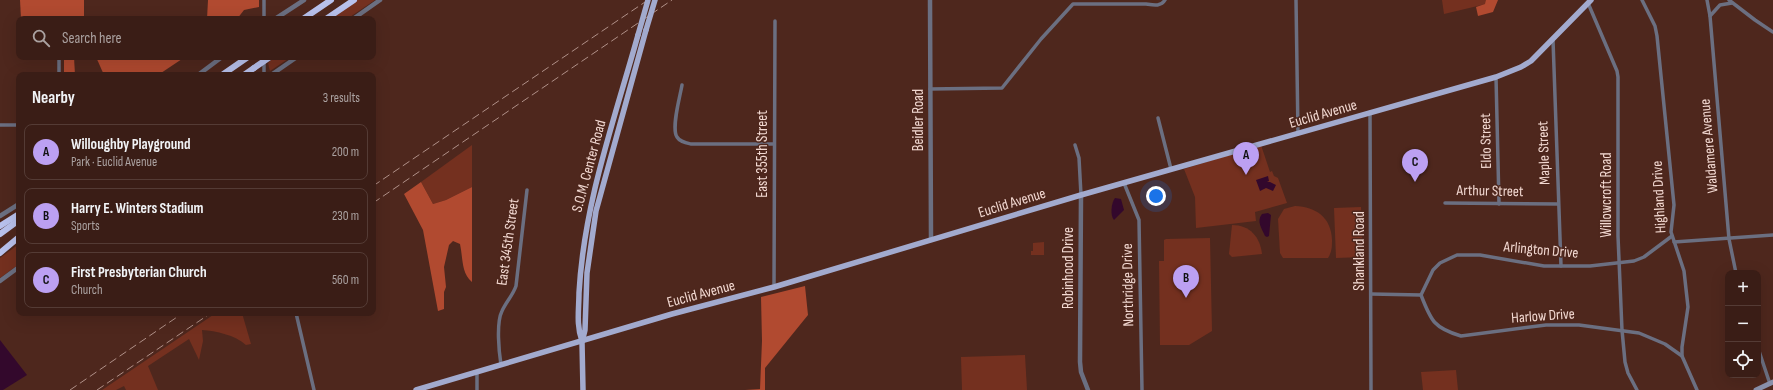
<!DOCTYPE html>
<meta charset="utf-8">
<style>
:root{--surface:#3a1d16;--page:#452a23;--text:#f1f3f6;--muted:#aba2a1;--line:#543b35;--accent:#bca0f2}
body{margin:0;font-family:"Sofia Sans Condensed",sans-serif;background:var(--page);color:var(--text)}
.controls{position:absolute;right:12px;bottom:12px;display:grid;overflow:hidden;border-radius:8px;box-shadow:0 4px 16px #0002}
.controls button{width:36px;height:36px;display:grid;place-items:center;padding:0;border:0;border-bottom:1px solid var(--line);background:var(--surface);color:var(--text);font:20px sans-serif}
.you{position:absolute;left:1156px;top:196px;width:14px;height:14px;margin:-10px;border:3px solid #fff;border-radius:50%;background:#1a73e8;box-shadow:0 0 0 6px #1a73e833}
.badge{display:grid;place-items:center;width:26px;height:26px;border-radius:50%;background:var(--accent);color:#111;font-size:13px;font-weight:700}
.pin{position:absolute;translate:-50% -33px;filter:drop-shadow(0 1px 2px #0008)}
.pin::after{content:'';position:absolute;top:21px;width:14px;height:12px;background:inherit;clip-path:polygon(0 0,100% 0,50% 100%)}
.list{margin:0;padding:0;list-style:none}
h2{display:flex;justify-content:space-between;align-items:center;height:52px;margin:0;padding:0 16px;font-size:17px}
h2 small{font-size:13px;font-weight:400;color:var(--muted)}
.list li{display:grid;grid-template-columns:26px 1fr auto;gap:12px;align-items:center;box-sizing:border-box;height:56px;margin:0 8px 8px;padding:0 8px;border:1px solid var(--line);border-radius:8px}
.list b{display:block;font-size:15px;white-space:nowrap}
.list p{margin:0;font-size:13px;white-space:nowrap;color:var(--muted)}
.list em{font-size:13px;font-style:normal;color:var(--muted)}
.icon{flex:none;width:22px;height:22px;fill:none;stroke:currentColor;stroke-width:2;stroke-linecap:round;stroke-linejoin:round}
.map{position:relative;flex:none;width:1773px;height:390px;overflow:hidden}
.search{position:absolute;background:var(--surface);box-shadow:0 4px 16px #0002;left:16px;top:16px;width:360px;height:44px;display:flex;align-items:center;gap:10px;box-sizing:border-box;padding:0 14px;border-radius:8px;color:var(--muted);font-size:15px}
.panel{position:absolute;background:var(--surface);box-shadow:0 4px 16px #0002;left:16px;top:72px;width:360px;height:244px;border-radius:8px}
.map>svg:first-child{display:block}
</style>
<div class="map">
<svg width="1773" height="390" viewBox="0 0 1773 390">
<rect width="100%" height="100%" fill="#4e271d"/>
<g fill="#74301f">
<polygon points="357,0 375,0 347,19 329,19"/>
<polygon points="1442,0 1486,0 1486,4 1444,14"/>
<polygon points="274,57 291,57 270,71 268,63"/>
<polygon points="472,145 472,187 446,200 433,204 421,182"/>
<polygon points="1261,145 1270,172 1272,171 1274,176 1278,178 1287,203 1255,212 1256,221 1196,228 1195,197 1184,169"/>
<path d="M1295,206C1316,207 1331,217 1332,240C1332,246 1332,252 1328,258H1283L1280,253L1278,219L1284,209Z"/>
<polygon points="1361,207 1363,257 1336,258 1334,208"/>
<path d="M1232,225C1250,225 1260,237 1262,254L1232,257L1229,254Z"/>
<polygon points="1210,238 1212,331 1189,345 1160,345 1159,261 1164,261 1164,240 1166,239"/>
<polygon points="1044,242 1044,255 1031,255 1031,251 1033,251 1033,243"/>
<polygon points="19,244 19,264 0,278 0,258"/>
<path d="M216,313H242L251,344L246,345C235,335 216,331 202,330L203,341L199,360L189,339L148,366L158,390H126L124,386L116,390H102Z"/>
<polygon points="1025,355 1027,390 962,390 961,357"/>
<polygon points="1456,370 1458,390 1423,390 1421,372"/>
</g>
<g fill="#b14a30">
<polygon points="20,0 84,0 84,19 21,19"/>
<polygon points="208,0 259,0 259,7 244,10 237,19 207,19"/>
<polygon points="1486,0 1498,0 1493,12 1478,16 1476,7 1485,4"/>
<polygon points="64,57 74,57 75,75 64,75"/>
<polygon points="96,57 185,57 158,75 104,75"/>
<path d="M421,182L433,204L446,200L472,187V282C461,273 463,257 460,244L453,241L449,245L444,267L446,287L444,292V309L438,311L423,230L404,194Z"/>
<polygon points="805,286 808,315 765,368 765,390 745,390 760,389 762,341 761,297"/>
</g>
<g fill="#33082c">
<polygon points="1268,176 1269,181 1267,182 1270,182 1276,185 1273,191 1266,188 1260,191 1256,180"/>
<path d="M1115,198L1121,199L1124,210L1114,220C1110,216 1111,203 1115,198Z"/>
<path d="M1268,213L1271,215L1269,236L1267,237L1265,236C1262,229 1256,221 1262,214Z"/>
<polygon points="0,340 27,375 3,390 0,390"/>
</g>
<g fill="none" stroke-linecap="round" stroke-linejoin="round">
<g stroke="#6b6f81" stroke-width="3.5">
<polyline points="1296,0 1298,134"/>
<polyline points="1642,0 1655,26 1657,36 1674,205 1671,232 1684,271 1688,307 1682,347 1682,356 1697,390"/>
<polyline points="1707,0 1710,16 1729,239 1736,273"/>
<polyline points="1729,0 1755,20 1773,32"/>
<polyline points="1588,3 1617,71 1618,77 1618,236 1622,330 1625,362 1628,373 1637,390"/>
<polyline points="1710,16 1720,5 1732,3"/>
<polyline points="264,19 264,0"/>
<polyline points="1553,40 1561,266"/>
<polyline points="48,75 49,74"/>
<polyline points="59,75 59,57"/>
<polyline points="264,75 264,57"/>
<polyline points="1496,77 1499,204"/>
<path d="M682,85C680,97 671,128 677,137C680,142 686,143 691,144H774"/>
<path d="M930,89L1002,88L1041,39L1073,4H1146C1153,5 1161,7 1165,0"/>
<polyline points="1370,112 1371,390"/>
<polyline points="1158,118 1171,169"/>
<polyline points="0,125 19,125"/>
<polyline points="1075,145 1079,158 1081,195"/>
<polyline points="1124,183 1139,220 1142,390"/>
<polyline points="1445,203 1558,204"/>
<polyline points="1674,242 1773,235"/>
<polyline points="774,287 775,21"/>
<polyline points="1371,294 1421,295"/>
<path d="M1421,295C1431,321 1434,328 1461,336L1546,325H1579L1639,333L1665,344L1682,356"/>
<polyline points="1421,295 1433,270 1440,263 1457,255 1480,255 1544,266 1590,266 1634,261 1644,257 1672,236"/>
<polyline points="296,313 314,390"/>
<polyline points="1758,348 1770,384"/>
<path d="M501,365C499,352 496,323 502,311C506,302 513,295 516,286L527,190"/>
<polyline points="477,372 477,390"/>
</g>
<g stroke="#6b6f81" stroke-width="4.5">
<polyline points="930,0 931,240"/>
<polyline points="275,19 304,0"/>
<polyline points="353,19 380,0"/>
<polyline points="198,75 222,57"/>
<polyline points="271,75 297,57"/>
<polyline points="1081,195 1080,362 1081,372 1088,390"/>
<polyline points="0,216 19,204"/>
<polyline points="0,281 19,267"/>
</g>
<polyline stroke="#8a91ac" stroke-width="5" points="1756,390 1773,382"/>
<g stroke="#a2aace" stroke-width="5.5">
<path d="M582,341C576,325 579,309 579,293C584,203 614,121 638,35"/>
<polyline points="416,390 672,314 774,287 1081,195 1496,77 1521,67 1531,61 1591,0"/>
<polyline points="583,390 582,342 585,330 587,273 596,211 646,30"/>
</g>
<g stroke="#b8c1ec" stroke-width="6">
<polyline points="303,19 331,0"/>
<polyline points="326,19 354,0"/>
<polyline points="222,75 248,57"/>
<polyline points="244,75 254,68"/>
<polyline points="0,226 19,214"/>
<polyline points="0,234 19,220"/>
<polyline points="0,253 19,237"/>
</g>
<g stroke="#b09088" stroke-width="1" stroke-dasharray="8 4" stroke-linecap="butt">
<polyline points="373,186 648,0"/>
<polyline points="373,203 672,0"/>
<polyline points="70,390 183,313"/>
<polyline points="97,390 211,313"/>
</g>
<g stroke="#a2aace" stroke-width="5.5">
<polyline points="646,30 655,0"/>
<polyline points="638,35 648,0"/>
</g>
<polyline stroke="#b8c1ec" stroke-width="6" points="254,68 270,57"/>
</g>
<g text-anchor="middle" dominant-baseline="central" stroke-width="3" stroke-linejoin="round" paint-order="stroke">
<g font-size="15" fill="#f3d9d2" stroke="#4e271d">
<text transform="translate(1323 114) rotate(-16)">Euclid Avenue</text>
<text transform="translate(918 120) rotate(-90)">Beidler Road</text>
<text transform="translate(1486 141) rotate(-91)">Eldo Street</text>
<text transform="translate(1709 146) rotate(-95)">Waldamere Avenue</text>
<text transform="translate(1544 153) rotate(-92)">Maple Street</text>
<text transform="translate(762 154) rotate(-90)">East 355th Street</text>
<text transform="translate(589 166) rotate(-75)">S.O.M. Center Road</text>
<text transform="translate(1490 191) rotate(1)">Arthur Street</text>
<text transform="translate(1606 195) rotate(-90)">Willowcroft Road</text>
<text transform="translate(1659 197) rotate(-93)">Highland Drive</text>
<text transform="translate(1012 203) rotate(-17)">Euclid Avenue</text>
<text transform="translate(508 242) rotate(-82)">East 345th Street</text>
<text transform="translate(1541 250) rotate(5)">Arlington Drive</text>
<text transform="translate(1359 251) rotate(-90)">Shankland Road</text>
<text transform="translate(1068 268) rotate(-90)">Robinhood Drive</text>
<text transform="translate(1128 285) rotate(-91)">Northridge Drive</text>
<text transform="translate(701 294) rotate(-15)">Euclid Avenue</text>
<text transform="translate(1543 316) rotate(-4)">Harlow Drive</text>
</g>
</g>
</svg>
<div class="controls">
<button>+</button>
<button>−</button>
<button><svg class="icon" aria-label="locate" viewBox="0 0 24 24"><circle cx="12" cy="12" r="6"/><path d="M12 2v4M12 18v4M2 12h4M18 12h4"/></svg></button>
</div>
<div class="you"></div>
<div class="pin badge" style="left:1246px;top:175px">A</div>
<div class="pin badge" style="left:1186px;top:298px">B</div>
<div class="pin badge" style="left:1415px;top:182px">C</div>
<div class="search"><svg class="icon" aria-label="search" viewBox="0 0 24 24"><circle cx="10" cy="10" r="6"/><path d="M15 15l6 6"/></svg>Search here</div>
<section class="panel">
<h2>Nearby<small>3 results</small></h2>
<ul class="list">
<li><span class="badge">A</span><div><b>Willoughby Playground</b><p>Park · Euclid Avenue</p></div><em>200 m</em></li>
<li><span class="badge">B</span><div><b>Harry E. Winters Stadium</b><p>Sports</p></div><em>230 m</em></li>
<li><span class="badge">C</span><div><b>First Presbyterian Church</b><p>Church</p></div><em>560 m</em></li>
</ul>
</section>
</div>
